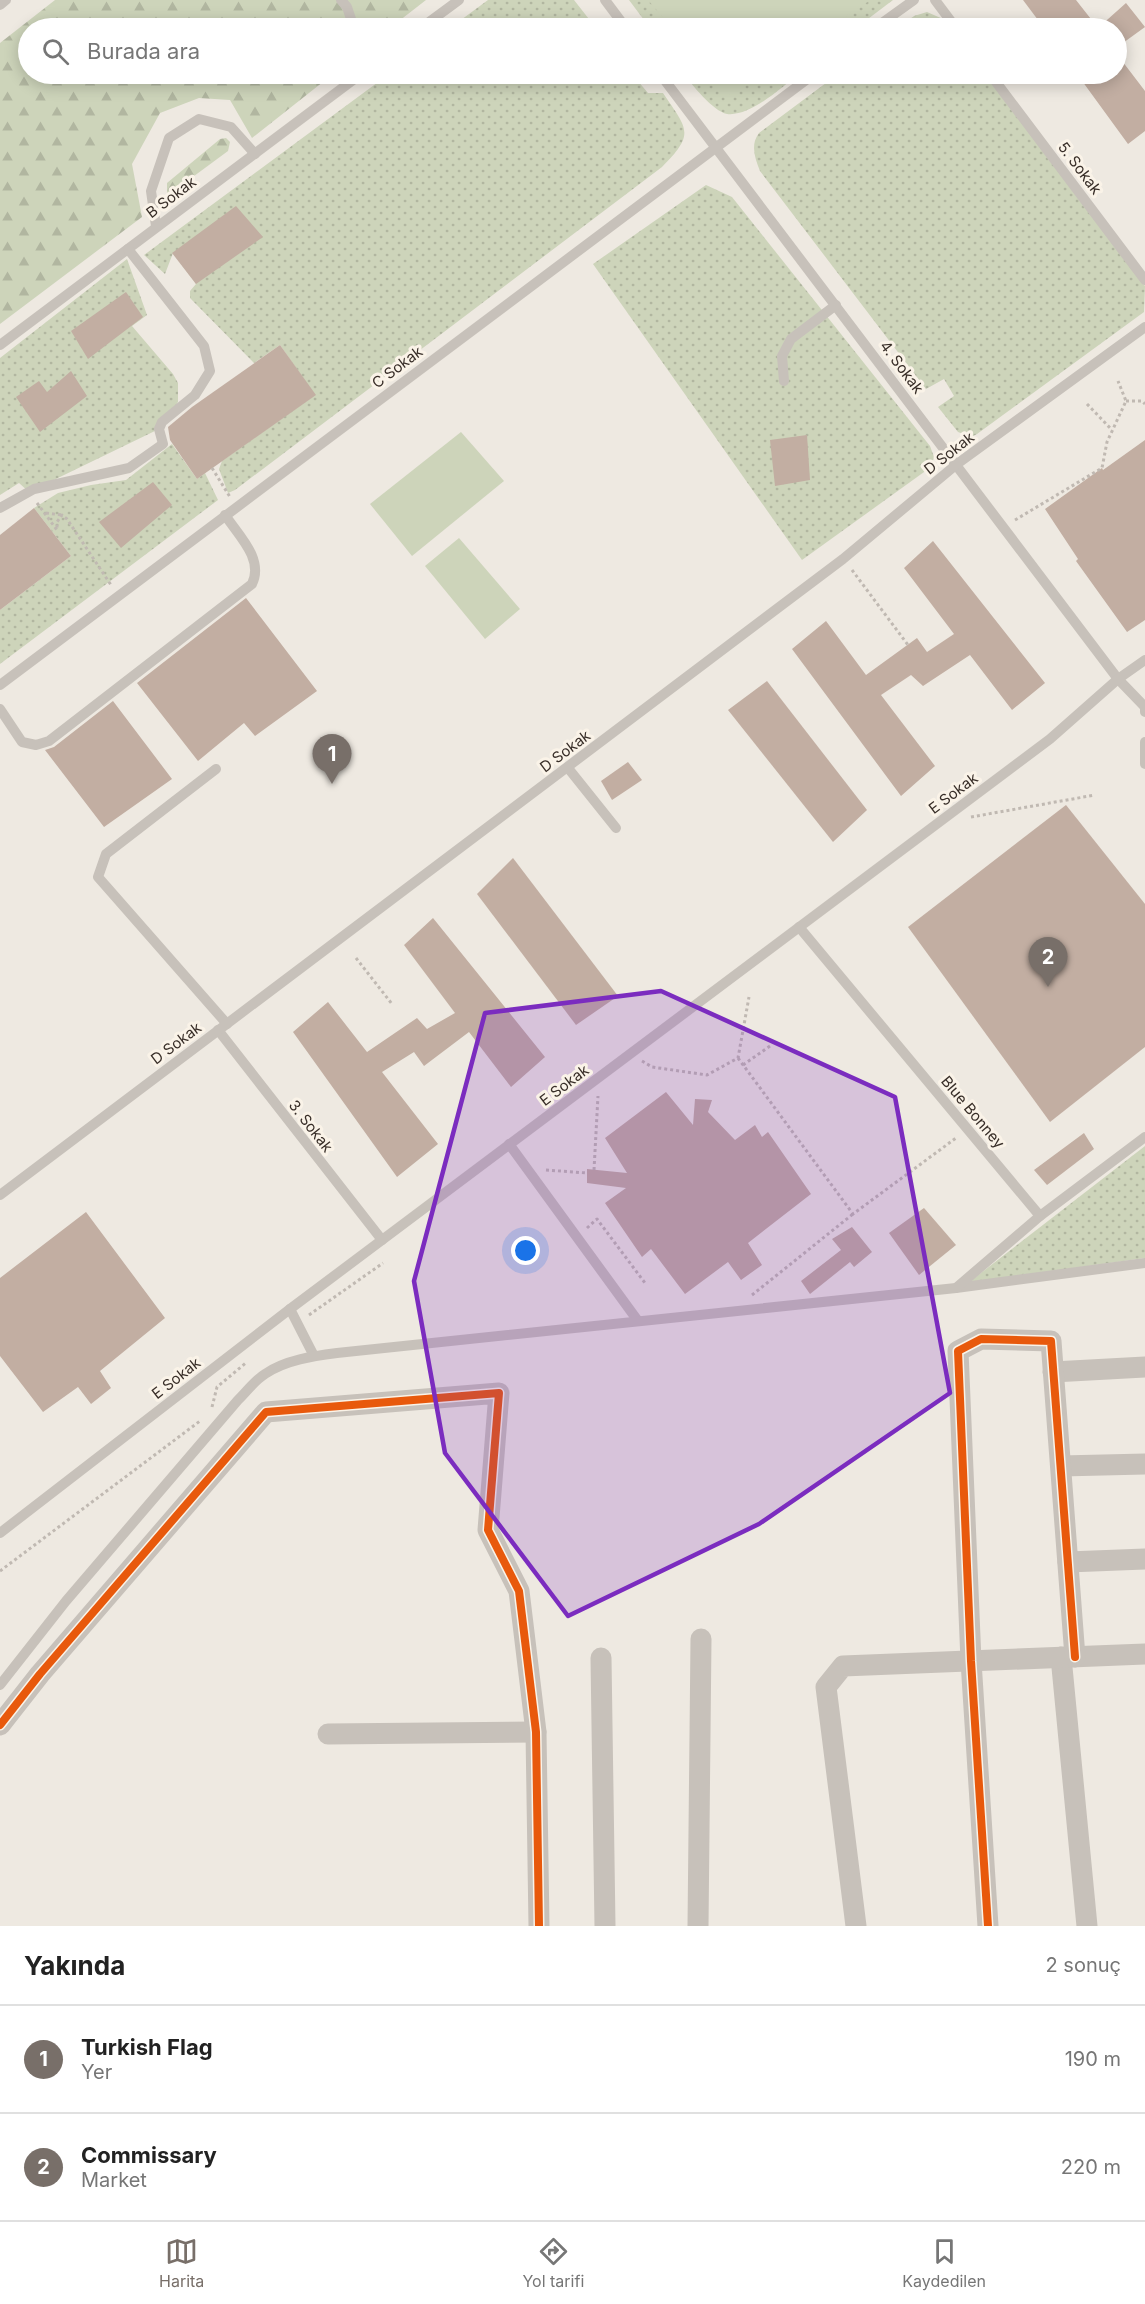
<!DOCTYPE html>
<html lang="tr">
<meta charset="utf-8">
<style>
:root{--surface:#fff;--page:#f6f6f6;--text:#222;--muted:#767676;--line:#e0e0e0;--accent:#786f69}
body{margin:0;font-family:Inter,sans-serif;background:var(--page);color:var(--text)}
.you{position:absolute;left:526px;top:1251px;width:21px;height:21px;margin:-15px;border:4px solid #fff;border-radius:50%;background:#1a73e8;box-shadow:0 0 0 9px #1a73e833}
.badge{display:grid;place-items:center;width:39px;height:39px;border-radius:50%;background:var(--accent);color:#fff;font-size:20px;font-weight:700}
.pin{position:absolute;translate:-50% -50px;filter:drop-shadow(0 2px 3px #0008)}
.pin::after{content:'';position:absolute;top:32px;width:21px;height:18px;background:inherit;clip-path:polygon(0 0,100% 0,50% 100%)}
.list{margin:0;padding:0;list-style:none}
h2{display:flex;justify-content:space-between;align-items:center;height:78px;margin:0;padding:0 24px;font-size:26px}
h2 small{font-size:20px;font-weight:400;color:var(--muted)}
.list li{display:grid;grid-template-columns:39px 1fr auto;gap:18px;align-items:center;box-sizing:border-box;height:108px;padding:0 24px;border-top:2px solid var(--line)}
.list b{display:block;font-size:22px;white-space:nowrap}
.list p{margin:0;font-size:20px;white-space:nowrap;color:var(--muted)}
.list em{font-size:20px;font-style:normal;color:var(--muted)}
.icon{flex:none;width:33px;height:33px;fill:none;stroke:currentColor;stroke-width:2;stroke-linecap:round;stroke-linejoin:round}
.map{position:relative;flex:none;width:1145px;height:1926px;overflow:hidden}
.search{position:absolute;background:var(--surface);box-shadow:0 3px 15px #0003;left:18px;right:18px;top:18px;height:66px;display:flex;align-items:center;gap:15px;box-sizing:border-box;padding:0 21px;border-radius:33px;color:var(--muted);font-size:22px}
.sheet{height:294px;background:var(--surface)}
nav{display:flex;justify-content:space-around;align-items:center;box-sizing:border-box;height:84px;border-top:2px solid var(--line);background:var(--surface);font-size:16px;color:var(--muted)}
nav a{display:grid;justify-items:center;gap:3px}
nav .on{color:var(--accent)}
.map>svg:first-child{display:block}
</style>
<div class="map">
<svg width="1145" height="1926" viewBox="0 0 1145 1926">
<defs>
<pattern id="grass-dots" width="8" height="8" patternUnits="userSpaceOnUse" patternTransform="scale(1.5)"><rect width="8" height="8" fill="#cdd4ba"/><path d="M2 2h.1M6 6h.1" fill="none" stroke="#b1b6a0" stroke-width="1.8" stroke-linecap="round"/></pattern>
<pattern id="forest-firs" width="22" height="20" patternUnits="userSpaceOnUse" patternTransform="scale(1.5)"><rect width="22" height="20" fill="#cdd4ba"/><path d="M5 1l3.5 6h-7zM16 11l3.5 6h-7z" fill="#b1b6a0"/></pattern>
</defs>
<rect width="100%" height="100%" fill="#eee9e1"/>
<g fill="url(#grass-dots)">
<polygon points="488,0 574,0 596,28 450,28"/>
<polygon points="629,0 893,0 856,28 650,28"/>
<polygon points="927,12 943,19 951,28 898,28 914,16"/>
<path d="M389,74H632L648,93H663C687,129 696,133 662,167L235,490L228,493L219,469L222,461L315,395L280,345L254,363L190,298V291L196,284L173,253L165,274L144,255Z"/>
<path d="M684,74H799C782,87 750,117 727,114C713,111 692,85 684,74Z"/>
<path d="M838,74H985L1145,286L1144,312L977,434L971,437L958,432L938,407L954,396L944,379L926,389L760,171C755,158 750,145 759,133Z"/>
<polygon points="706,185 732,197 930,446 934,457 931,467 802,560 593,264"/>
<polygon points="127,259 147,315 132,326 173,374 178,383 178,402 159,429 29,492 19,483 0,495 0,358"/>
<polygon points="172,444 197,479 205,473 218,500 0,664 0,610 71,556 34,508 58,493 91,485 126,480"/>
<polygon points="1145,1146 1145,1258 968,1283"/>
</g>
<g fill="url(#forest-firs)">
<polygon points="55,0 426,0 390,28 28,28 28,74 333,74 252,138 230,100 199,98 160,113 132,164 142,217 0,324 0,43"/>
<polygon points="226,138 230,142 228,151 167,196 167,183 220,139"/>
</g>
<g fill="#cdd4ba">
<polygon points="648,0 869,0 869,1 828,28 672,28"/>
<polygon points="709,74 761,74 728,96"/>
<polygon points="461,432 504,481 412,556 370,504"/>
<polygon points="459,538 520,609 485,639 425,566"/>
</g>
<g fill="#c2aea2">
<polygon points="1023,0 1076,0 1098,28 1126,3 1145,27 1116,48 1116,28 1044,28"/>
<polygon points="1116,53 1145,91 1145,131 1128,144 1077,74 1116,74"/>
<polygon points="236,206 263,237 196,284 172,253"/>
<polygon points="126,292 143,317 88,359 71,331"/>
<polygon points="280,345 316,395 197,479 170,440 168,427 192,407"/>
<polygon points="71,371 87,396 40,432 16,397 39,381 47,392"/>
<polygon points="807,435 810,480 775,486 770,440"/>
<polygon points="1145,440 1145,620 1127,632 1076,561 1078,559 1045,509 1102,468 1103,470"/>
<polygon points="153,482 172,505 121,548 99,522"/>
<polygon points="34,508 71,556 0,610 0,535"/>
<polygon points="933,541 1045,683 1012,710 970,655 923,686 911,675 881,695 935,766 901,796 792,649 826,621 866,675 917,638 927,652 954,634 904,568"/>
<polygon points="246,598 317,691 255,736 244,723 198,761 137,683"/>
<polygon points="767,681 867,810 833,842 728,710"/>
<polygon points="113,701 172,779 104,827 45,750 54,747"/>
<polygon points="628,762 642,780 612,800 601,781"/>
<polygon points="1066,805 1145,904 1145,1047 1050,1122 908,927"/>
<polygon points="513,858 618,996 576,1025 477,894"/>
<polygon points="433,918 545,1057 511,1087 469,1032 424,1066 414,1052 382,1072 438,1144 397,1177 293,1032 328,1002 367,1052 417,1018 427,1029 455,1013 404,945"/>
<polygon points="666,1092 693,1125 695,1099 712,1100 708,1112 735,1140 755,1125 762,1137 768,1132 811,1194 748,1243 762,1265 741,1280 728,1262 685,1294 651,1249 642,1257 605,1203 626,1188 587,1183 587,1169 627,1173 605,1138"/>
<polygon points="1084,1133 1094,1149 1047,1185 1034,1170"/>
<polygon points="924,1208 956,1245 919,1275 889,1233"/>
<polygon points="86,1212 165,1318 100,1371 111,1388 91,1404 78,1387 43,1412 0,1356 0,1278"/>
<polygon points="852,1227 872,1252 854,1267 850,1262 810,1294 801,1281 841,1250 832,1239"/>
</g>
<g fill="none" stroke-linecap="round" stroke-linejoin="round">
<g stroke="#c0b9b2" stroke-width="3" stroke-dasharray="3 3" stroke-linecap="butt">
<polyline points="1126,401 1142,401 1145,404"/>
<polyline points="1087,404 1112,430"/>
<polyline points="212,468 230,497"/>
<polyline points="37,503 57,530 57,522 62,515 67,519 111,585"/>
<polyline points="46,513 62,515"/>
<polyline points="1015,520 1102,468 1107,442 1126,401 1118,381"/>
<polyline points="852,570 908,645"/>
<polyline points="971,817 1095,795"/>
<polyline points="356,958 392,1004"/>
<polyline points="738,1058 853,1214 956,1138"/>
<polyline points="642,1061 652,1067 707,1075 738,1058 749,997"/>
<polyline points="743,1065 770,1046"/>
<polyline points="546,1170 587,1173"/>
<polyline points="594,1170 598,1096"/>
<polyline points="587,1228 597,1219 645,1283"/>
<polyline points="752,1295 853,1214"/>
<polyline points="309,1315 383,1263"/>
<polyline points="212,1407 217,1387 247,1362"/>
<polyline points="0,1571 200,1421"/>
</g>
<g stroke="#c7c1ba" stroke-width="10">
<polyline points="341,0 347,7 354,28"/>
<polyline points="605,0 626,28"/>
<polyline points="935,0 956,28"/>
<polyline points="0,5 6,0"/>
<polyline points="421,28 459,0"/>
<polyline points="875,28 914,0"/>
<polyline points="660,74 1118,679 1145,707 1145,712"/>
<polyline points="990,74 1145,280"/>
<polyline points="156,226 151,191 169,138 199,119 231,127 255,154"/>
<polyline points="0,345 361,74"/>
<polyline points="784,381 782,356 791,339 836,305"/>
<polyline points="0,508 34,489 129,468 163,444 159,429 162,422 195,395 210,371 204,346 128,249"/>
<polyline points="0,685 814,74"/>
<path d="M0,709L22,742L36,745L49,741L252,584C264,559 239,536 225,515"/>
<polyline points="1145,742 1145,764"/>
<polyline points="568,768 616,828"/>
<polyline points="216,769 106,854 98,877 227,1024"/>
<polyline points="799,927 1040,1216 1145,1137"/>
<polyline points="218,1030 382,1240"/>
<polyline points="509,1144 638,1321"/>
<polyline points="0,1195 843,559 957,464 1145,327"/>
<polyline points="956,1288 1145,1263"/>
<polyline points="290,1309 314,1356"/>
<polyline points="0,1533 290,1309 1050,739 1118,679 1145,660"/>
<path d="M0,1685L66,1601L238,1400C247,1391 255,1380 265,1374C285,1360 314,1356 337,1353L956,1288L1040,1216"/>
</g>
<g stroke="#c7c1ba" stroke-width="21">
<polyline points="1053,1372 1145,1367"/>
<polyline points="1061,1466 1145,1464"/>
<polyline points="1068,1562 1145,1559"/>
<polyline points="1061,1657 1087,1926"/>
<polyline points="601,1658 605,1926"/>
<polyline points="0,1725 40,1674 266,1412 499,1393 488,1530 519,1591 536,1732 539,1926"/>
<polyline points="328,1734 536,1732"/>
<polyline points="698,1926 701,1639"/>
<polyline points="856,1926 826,1687 843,1666 1145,1654"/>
<polyline points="988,1926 971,1661 958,1351 981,1339 1051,1341 1075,1657"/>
</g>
<defs>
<g id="cycleway">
<polyline points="0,1725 40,1674 266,1412 499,1393 488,1530 519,1591 536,1732 539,1926"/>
<polyline points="988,1926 971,1661 958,1351 981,1339 1051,1341 1075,1657"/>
</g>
</defs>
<use href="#cycleway" stroke="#faf3e8" stroke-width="11"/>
<use href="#cycleway" stroke="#e8590c" stroke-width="8"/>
</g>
<path fill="#7b2cbf" fill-opacity="0.2" stroke="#7b2cbf" stroke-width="4.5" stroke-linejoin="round" d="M661,991L895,1097L950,1393L759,1524L568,1616L445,1453L414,1281L485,1013Z"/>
<g text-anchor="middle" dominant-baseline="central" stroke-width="6" stroke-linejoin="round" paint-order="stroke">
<g font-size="15" fill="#382e28" stroke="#faf3e8">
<text transform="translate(1080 168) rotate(53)">5. Sokak</text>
<text transform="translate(171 197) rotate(-37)">B Sokak</text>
<text transform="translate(397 367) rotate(-37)">C Sokak</text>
<text transform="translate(902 367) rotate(53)">4. Sokak</text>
<text transform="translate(949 453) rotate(-38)">D Sokak</text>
<text transform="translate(565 751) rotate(-37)">D Sokak</text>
<text transform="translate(953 793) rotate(-37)">E Sokak</text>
<text transform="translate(176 1043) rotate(-37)">D Sokak</text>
<text transform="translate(564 1085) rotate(-37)">E Sokak</text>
<text transform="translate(973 1112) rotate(50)">Blue Bonney</text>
<text transform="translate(311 1126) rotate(52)">3. Sokak</text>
<text transform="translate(176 1378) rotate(-38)">E Sokak</text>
</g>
</g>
</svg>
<div class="you"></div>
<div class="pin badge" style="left:332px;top:784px">1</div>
<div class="pin badge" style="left:1048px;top:987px">2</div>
<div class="search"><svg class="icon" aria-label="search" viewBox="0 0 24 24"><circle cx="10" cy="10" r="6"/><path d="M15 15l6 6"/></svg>Burada ara</div>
</div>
<section class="sheet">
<h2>Yakında<small>2 sonuç</small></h2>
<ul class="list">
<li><span class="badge">1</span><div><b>Turkish Flag</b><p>Yer</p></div><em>190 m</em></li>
<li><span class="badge">2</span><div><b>Commissary</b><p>Market</p></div><em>220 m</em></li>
</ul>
</section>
<nav>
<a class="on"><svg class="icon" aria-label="map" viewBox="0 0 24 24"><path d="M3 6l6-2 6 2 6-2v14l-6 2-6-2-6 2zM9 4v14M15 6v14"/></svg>Harita</a>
<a><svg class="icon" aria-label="directions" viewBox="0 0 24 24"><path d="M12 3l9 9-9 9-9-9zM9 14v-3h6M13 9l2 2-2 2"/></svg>Yol tarifi</a>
<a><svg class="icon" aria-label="saved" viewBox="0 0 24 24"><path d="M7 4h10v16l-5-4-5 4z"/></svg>Kaydedilen</a>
</nav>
